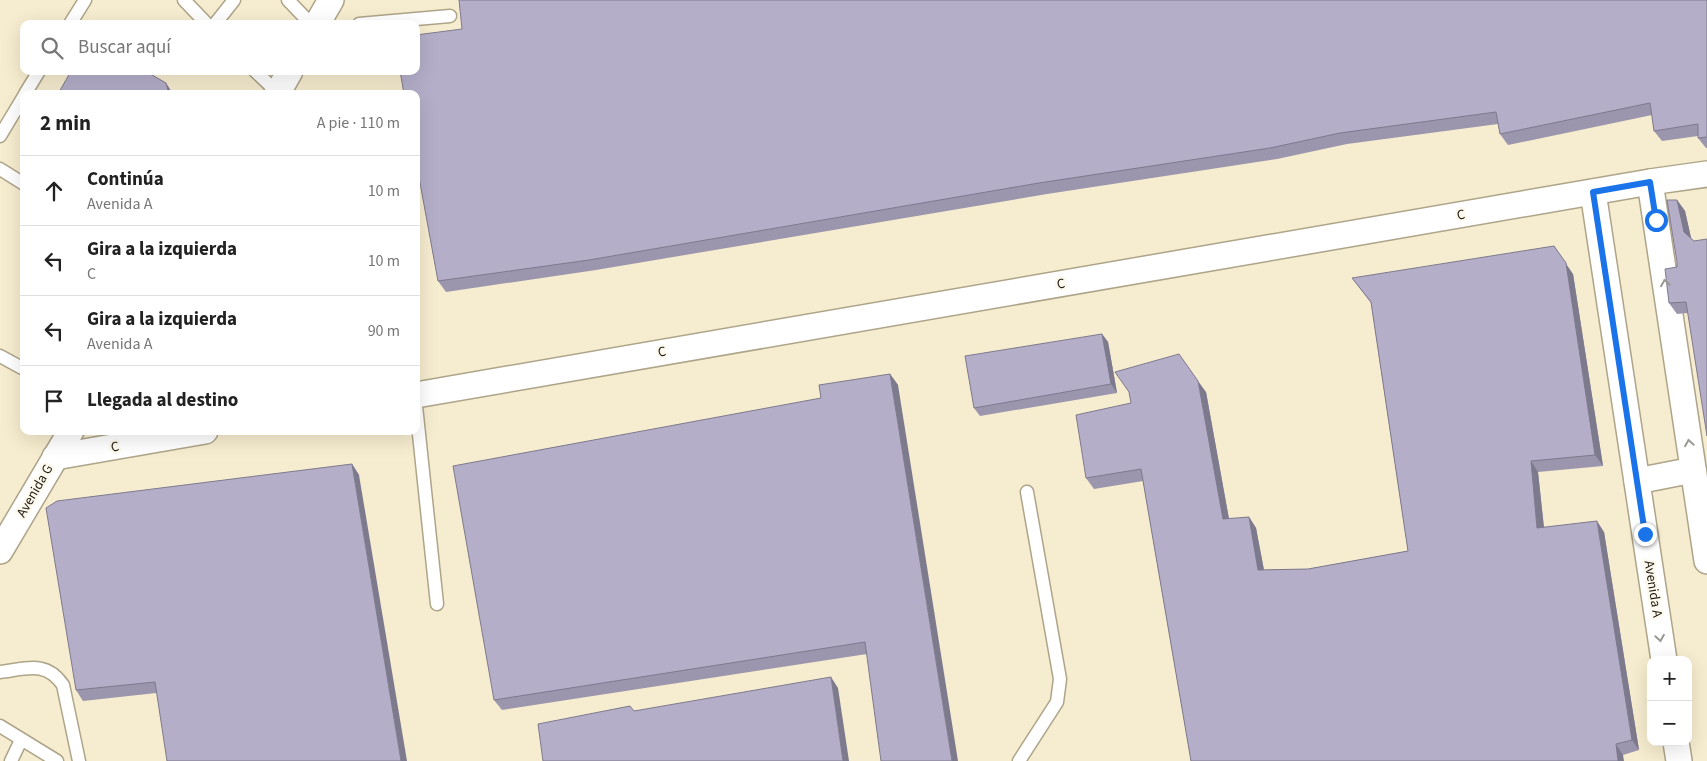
<!DOCTYPE html>
<html lang="es">
<meta charset="utf-8">
<style>
:root{--surface:#fff;--page:#f2f2f2;--text:#222;--muted:#767676;--line:#e0e0e0}
body{margin:0;font-family:"Source Sans 3",sans-serif;background:var(--page);color:var(--text)}
.controls{position:absolute;right:15px;bottom:15px;display:grid;overflow:hidden;border-radius:10px;box-shadow:0 5px 20px #0002}
.controls button{width:45px;height:45px;display:grid;place-items:center;padding:0;border:0;border-bottom:1px solid var(--line);background:var(--surface);color:var(--text);font:25px sans-serif}
.stop{position:absolute;width:15px;height:15px;margin:-11px;border:4px solid #1a73e8;border-radius:50%;background:#fff}
.stop.end{background:#1a73e8;border-color:#fff;box-shadow:0 1px 5px #0008}
.list{margin:0;padding:0;list-style:none}
h2{display:flex;justify-content:space-between;align-items:center;height:65px;margin:0;padding:0 20px;font-size:21px}
h2 small{font-size:16px;font-weight:400;color:var(--muted)}
.list li{display:grid;grid-template-columns:32px 1fr auto;gap:15px;align-items:center;box-sizing:border-box;height:70px;padding:0 20px;border-top:1px solid var(--line)}
.list b{display:block;font-size:19px;white-space:nowrap}
.list p{margin:0;font-size:16px;white-space:nowrap;color:var(--muted)}
.list em{font-size:16px;font-style:normal;color:var(--muted)}
.icon{flex:none;width:28px;height:28px;fill:none;stroke:currentColor;stroke-width:2;stroke-linecap:round;stroke-linejoin:round}
.map{position:relative;flex:none;width:1707px;height:761px;overflow:hidden}
.search{position:absolute;background:var(--surface);box-shadow:0 5px 20px #0002;left:20px;top:20px;width:400px;height:55px;display:flex;align-items:center;gap:12px;box-sizing:border-box;padding:0 18px;border-radius:10px;color:var(--muted);font-size:19px}
.panel{position:absolute;background:var(--surface);box-shadow:0 5px 20px #0002;left:20px;top:90px;width:400px;height:345px;border-radius:10px}
.map>svg:first-child{display:block}
</style>
<div class="map">
<svg width="1707" height="761" viewBox="0 0 1707 761">
<rect width="100%" height="100%" fill="#f6eccf"/>
<g fill="none" stroke-linecap="round" stroke-linejoin="round">
<defs>
<g id="service">
<polyline points="184,0 207,24"/>
<polyline points="288,0 311,24"/>
<polyline points="70,24 85,0"/>
<polyline points="215,24 234,0"/>
<polyline points="359,24 450,16"/>
<polyline points="255,71 278,93"/>
<polyline points="25,94 39,71"/>
<polyline points="0,136 24,96"/>
<polyline points="0,169 24,184"/>
<polyline points="0,356 22,368"/>
<polyline points="416,406 437,604"/>
<path d="M0,672C26,669 46,660 63,685L79,761"/>
<polyline points="0,726 57,761"/>
<polyline points="11,761 21,740"/>
<polyline points="1019,761 1057,702 1060,679 1027,492"/>
</g>
<g id="minor">
<polyline points="317,24 331,0"/>
<polyline points="277,94 290,71"/>
<polyline points="1650,182 1707,561"/>
<polyline points="1593,192 1664,660"/>
<polyline points="416,395 1650,182 1707,174"/>
<polyline points="55,457 205,431"/>
<polyline points="1637,481 1693,470"/>
<polyline points="0,551 71,431"/>
<polyline points="1676,742 1679,761"/>
</g>
</defs>
<use href="#service" stroke="#aea489" stroke-width="15"/>
<use href="#minor" stroke="#aea489" stroke-width="28"/>
<use href="#service" stroke="#fff" stroke-width="12"/>
<use href="#minor" stroke="#fff" stroke-width="25"/>
</g>
<g fill="#9b96ad">
<polygon points="1707,0 1707,148 1706,148 1698,138 1698,136 1662,141 1654,131 1652,115 1508,145 1500,134 1498,124 1347,144 1277,159 1047,194 596,270 446,292 438,281 462,29"/>
<polygon points="1677,200 1685,211 1691,238 1688,313 1677,314 1669,303 1677,267"/>
<polygon points="1573,274 1603,466 1538,472 1544,527 1604,532 1639,750 1623,755 1191,761 1143,481 1094,489 1086,478 1131,403 1130,392 1206,392 1229,519 1249,517 1256,528 1264,570 1308,569 1408,551 1371,303 1352,278"/>
<polygon points="1102,334 1108,342 1117,393 980,416 974,408"/>
<polygon points="890,374 898,385 867,654 502,710 494,700 821,398"/>
<polygon points="352,464 359,475 156,693 83,701 76,690"/>
</g>
<g fill="#7e7a8d">
<polygon points="166,83 173,94 169,94"/>
<polygon points="1677,200 1685,211 1692,242 1684,232"/>
<polygon points="1554,246 1573,274 1603,466 1595,455"/>
<polygon points="1102,334 1108,342 1117,393 1111,384"/>
<polygon points="890,374 898,385 958,761 952,761"/>
<polygon points="1198,381 1206,392 1231,530 1223,519"/>
<polygon points="1531,461 1538,472 1545,538 1537,528"/>
<polygon points="352,464 359,475 407,761 401,761"/>
<polygon points="1249,517 1256,528 1266,581 1258,570"/>
<polygon points="1597,521 1604,532 1639,750 1632,740"/>
<polygon points="831,677 838,688 849,761 843,761"/>
<polygon points="1616,744 1623,755 1624,761 1618,761"/>
</g>
<g fill="#b4aec9" stroke="#7e7a8d">
<polygon points="459,0 1707,0 1707,137 1698,138 1698,124 1654,131 1650,103 1500,134 1496,112 1340,133 1270,148 1039,183 589,260 438,281 416,161 416,94 404,94 400,71 416,71 416,35 462,29"/>
<polygon points="71,71 145,71 166,83 169,94 58,94"/>
<polygon points="1667,200 1677,200 1684,232 1694,241 1707,239 1707,436 1686,302 1669,303 1665,269 1677,267 1677,262"/>
<polygon points="1554,246 1566,263 1595,455 1531,461 1537,528 1597,521 1632,740 1616,744 1618,761 1191,761 1141,469 1086,478 1076,415 1131,403 1129,392 1115,372 1179,354 1198,381 1223,519 1249,517 1258,570 1308,569 1408,551 1371,302 1352,278"/>
<polygon points="1102,334 1111,384 974,408 965,356"/>
<polygon points="890,374 952,761 881,761 865,642 494,700 453,466 821,398 819,385"/>
<polygon points="352,464 401,761 167,761 155,682 76,690 46,508 57,501"/>
<polygon points="831,677 843,761 543,761 538,724 630,706 634,711"/>
</g>
<defs><path id="oneway-chevron" d="M-2-3.5L2.5 0L-2 3.5" fill="none" stroke-width="1.6" stroke-linecap="round" stroke-linejoin="round" transform="scale(1.25)"/></defs>
<g stroke="#9b9994">
<use href="#oneway-chevron" transform="translate(1665 283) rotate(-99)"/>
<use href="#oneway-chevron" transform="translate(1689 443) rotate(-99)"/>
<use href="#oneway-chevron" transform="translate(1660 638) rotate(81)"/>
</g>
<g fill="none" stroke-linecap="round" stroke-linejoin="round">
<polyline stroke="#1a73e8" stroke-width="6" points="1645,534 1593,192 1650,182 1656,220"/>
</g>
<g text-anchor="middle" dominant-baseline="central" stroke-width="5" stroke-linejoin="round" paint-order="stroke">
<g font-size="14" fill="#201c12" stroke="#fdf9ee">
<text transform="translate(1461 215) rotate(-10)">C</text>
<text transform="translate(1061 284) rotate(-10)">C</text>
<text transform="translate(662 352) rotate(-10)">C</text>
<text transform="translate(115 447) rotate(-10)">C</text>
<text transform="translate(35 491) rotate(-60)">Avenida G</text>
<text transform="translate(1653 589) rotate(81)">Avenida A</text>
</g>
</g>
</svg>
<div class="controls">
<button>+</button>
<button>−</button>
</div>
<div class="stop" style="left:1656px;top:220px"></div>
<div class="stop end" style="left:1645px;top:534px"></div>
<div class="search"><svg class="icon" aria-label="search" viewBox="0 0 24 24"><circle cx="10" cy="10" r="6"/><path d="M15 15l6 6"/></svg>Buscar aquí</div>
<section class="panel">
<h2>2 min<small>A pie · 110 m</small></h2>
<ul class="list">
<li><svg class="icon" aria-label="ahead" viewBox="0 0 24 24"><path d="M12 20V5M6 11l6-6 6 6"/></svg><div><b>Continúa</b><p>Avenida A</p></div><em>10 m</em></li>
<li><svg class="icon" aria-label="left" viewBox="0 0 24 24"><path d="M17 20v-9H6M10 6l-5 5 5 5"/></svg><div><b>Gira a la izquierda</b><p>C</p></div><em>10 m</em></li>
<li><svg class="icon" aria-label="left" viewBox="0 0 24 24"><path d="M17 20v-9H6M10 6l-5 5 5 5"/></svg><div><b>Gira a la izquierda</b><p>Avenida A</p></div><em>90 m</em></li>
<li><svg class="icon" aria-label="arrive" viewBox="0 0 24 24"><path d="M6 21V4h12l-3 4 3 4H6"/></svg><div><b>Llegada al destino</b></div></li>
</ul>
</section>
</div>
